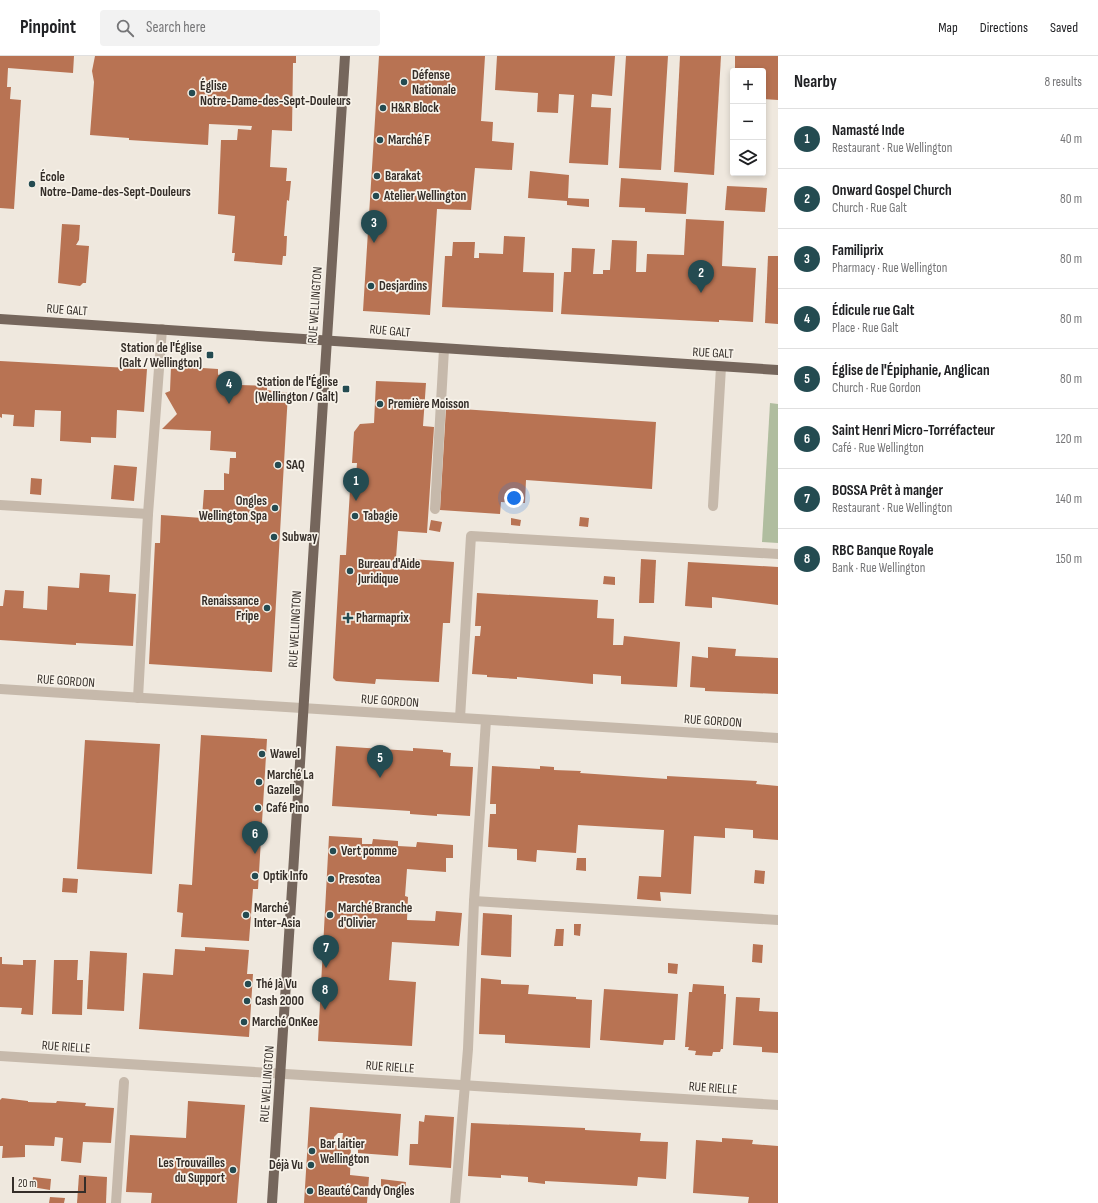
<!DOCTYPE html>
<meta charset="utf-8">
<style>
:root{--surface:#fff;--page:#f2f2f2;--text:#202124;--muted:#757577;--line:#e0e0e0;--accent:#244b51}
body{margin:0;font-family:"Sofia Sans Condensed",sans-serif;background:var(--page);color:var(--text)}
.controls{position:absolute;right:12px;top:12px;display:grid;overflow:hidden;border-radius:4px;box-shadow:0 2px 6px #0003}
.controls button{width:36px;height:36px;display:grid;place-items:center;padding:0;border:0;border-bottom:1px solid var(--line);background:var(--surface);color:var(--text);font:20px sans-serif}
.scale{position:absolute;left:12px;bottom:10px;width:74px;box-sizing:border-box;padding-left:4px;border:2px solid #352e29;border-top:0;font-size:11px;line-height:14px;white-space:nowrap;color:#352e29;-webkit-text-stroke:3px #f7f2e9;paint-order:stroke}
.you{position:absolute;left:514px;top:442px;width:14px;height:14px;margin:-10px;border:3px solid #fff;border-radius:50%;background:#1a73e8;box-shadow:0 0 0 6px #1a73e833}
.badge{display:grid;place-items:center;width:26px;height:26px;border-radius:50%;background:var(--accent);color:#fff;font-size:13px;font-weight:700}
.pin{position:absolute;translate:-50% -33px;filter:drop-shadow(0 1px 2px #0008)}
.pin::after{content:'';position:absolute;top:21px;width:14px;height:12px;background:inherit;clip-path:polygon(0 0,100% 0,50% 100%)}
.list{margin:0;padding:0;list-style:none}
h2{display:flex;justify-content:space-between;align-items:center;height:52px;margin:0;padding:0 16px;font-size:17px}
h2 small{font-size:13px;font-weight:400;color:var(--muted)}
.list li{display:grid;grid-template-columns:26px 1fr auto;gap:12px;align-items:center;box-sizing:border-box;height:60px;padding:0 16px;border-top:1px solid var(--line)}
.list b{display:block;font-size:15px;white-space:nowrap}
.list p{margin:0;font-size:13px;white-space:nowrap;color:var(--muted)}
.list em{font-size:13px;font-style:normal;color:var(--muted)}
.icon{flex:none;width:22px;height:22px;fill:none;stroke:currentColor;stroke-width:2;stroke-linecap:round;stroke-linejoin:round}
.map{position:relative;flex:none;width:778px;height:1147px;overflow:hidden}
header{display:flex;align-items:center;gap:24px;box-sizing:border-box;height:56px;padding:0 20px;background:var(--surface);border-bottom:1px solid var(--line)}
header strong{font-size:19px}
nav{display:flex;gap:22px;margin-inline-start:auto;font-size:14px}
.search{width:280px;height:36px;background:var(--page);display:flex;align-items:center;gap:10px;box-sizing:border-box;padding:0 14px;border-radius:4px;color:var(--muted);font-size:15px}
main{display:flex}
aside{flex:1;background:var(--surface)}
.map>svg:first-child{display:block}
</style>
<header>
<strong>Pinpoint</strong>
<div class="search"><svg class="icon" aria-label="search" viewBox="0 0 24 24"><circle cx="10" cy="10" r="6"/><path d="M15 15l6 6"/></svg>Search here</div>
<nav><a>Map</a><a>Directions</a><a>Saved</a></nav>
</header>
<main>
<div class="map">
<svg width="778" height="1147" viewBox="0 0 778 1147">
<rect width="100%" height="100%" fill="#efe8de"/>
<polygon fill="#b0bd9f" points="770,347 778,348 778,487 762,486"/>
<g fill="#b87353">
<polygon points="0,0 74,0 73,17 8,12 7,31 11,31 10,43 21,44 14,153 0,152"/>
<polygon points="95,0 296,0 296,7 293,7 292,75 272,74 270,111 287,112 286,125 291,125 289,145 287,144 284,180 287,180 286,200 283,200 282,209 234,205 235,197 232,197 235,160 218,158 221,84 237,84 238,73 251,74 252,70 209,68 208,89 129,84 129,82 90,79 94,26 92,15"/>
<polygon points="379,0 485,0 481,65 493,66 492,85 514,87 512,114 475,112 471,154 437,153 430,259 363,255"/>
<polygon points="497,0 615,0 612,40 592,38 591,51 611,52 608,109 569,107 574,39 559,38 558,57 537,56 538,37 495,34"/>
<polygon points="626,0 668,0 661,114 619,112"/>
<polygon points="680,0 721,0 714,119 674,116"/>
<polygon points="735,0 778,0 778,44 763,43 763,15 735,15"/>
<polygon points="530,115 569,119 568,142 589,143 589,151 567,149 567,145 528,142"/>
<polygon points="621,122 688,127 686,158 645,156 645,152 619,151"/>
<polygon points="727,130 767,132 765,156 725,154"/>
<polygon points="686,163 724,165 722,210 756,212 753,266 719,264 719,266 561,258 564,216 571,216 572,192 595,193 593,218 603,218 603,214 610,214 612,184 637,185 636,216 646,216 647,198 684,199"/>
<polygon points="62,168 80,169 79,184 76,189 89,190 86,227 83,227 80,230 58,227"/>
<polygon points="504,180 525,181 523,216 554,217 553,256 442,251 445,200 452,200 453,186 475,186 474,202 479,202 479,197 503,198"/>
<polygon points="768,200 778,200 778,268 765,267"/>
<polygon points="0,305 147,313 144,356 117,354 116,382 91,381 91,387 60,385 61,355 35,354 34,371 13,370 14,359 2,358 2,362 0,361"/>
<polygon points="171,310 218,313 218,319 225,317 227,322 223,325 227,329 231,325 240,329 267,330 267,334 288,337 272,616 149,608 155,487 160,487 161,459 202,462 204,434 224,434 224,417 229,418 230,402 236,402 236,396 210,394 211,375 162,373 177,358 165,337 170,335"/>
<polygon points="376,325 426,327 423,370 434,371 427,477 398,475 396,502 454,506 450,567 443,567 439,626 376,623 375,628 336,625 333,622 340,499 346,499 350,434 355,435 357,407 352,407 354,376 360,368 374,367"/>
<polygon points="446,352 656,366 652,433 526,424 525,447 501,446 500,458 440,454"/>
<polygon points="114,409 137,411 134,445 111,443"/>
<polygon points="31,422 42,423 41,439 30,438"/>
<polygon points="580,461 589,462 588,471 579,470"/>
<polygon points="511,462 521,464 520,470 511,469"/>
<polygon points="431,464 442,466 440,476 429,474"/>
<polygon points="641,503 656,504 654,547 639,547"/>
<polygon points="688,506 778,511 778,549 712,541 712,552 685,550"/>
<polygon points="80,517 110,519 109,536 136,538 133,590 76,587 76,589 0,584 0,550 3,550 5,534 24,535 23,552 47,554 48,530 79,532"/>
<polygon points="604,520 615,521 615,529 603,528"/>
<polygon points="477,537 598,544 597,562 614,563 613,589 623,589 624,580 680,586 677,631 621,628 621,620 593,618 593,628 517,621 517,623 487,621 487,619 472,618 475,580 480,580 481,570 475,570"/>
<polygon points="708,591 736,593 735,600 778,602 778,638 705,635 705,632 690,631 692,600 708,602"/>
<polygon points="201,679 267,683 258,833 253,833 249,885 181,881 183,857 177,856 179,828 192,829"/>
<polygon points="85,684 160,688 152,818 77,813"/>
<polygon points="336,690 413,695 413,692 443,694 443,696 451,697 450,710 473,711 470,760 437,758 437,760 410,758 410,755 332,750"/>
<polygon points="492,710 540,713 540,710 554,711 554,714 581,715 580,717 667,723 667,720 757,725 756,728 778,730 778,784 753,782 753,774 725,772 725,782 694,780 691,838 660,836 661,845 637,843 639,820 661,821 664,774 578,769 576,797 537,794 536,806 517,804 517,793 488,791 490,758 496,758 496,748 490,748"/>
<polygon points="329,780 362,782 362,788 372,788 373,783 398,785 398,790 416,791 417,786 453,789 453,802 446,802 446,816 407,813 405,840 408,841 407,864 435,865 436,855 462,857 459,890 392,886 389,924 416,926 412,990 318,985"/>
<polygon points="577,802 586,802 586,815 576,814"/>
<polygon points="755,814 765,815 764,828 754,827"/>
<polygon points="63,822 78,823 77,837 62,836"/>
<polygon points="483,857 512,859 511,901 481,899"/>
<polygon points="574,868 581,868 580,880 574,879"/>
<polygon points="556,873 564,873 563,890 554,890"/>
<polygon points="753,888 763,889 762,907 752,906"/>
<polygon points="205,891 249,894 247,918 253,918 249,981 139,973 143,917 173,919 175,893 205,895"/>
<polygon points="90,895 127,897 124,955 87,953"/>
<polygon points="0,901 2,901 2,908 23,909 23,904 36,904 33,959 21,958 22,952 0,951"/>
<polygon points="54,904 78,904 77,924 83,924 82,959 52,958"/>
<polygon points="668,907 678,908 677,918 668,917"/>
<polygon points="481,922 501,924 501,928 529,929 528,938 576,941 576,943 592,944 590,992 505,987 505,979 479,978"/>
<polygon points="693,928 724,930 724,938 726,938 723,993 721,993 720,996 713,996 712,1000 695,999 696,995 688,994 689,991 685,991 689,936 692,936"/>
<polygon points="604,933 678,938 675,984 664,984 663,989 600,984"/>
<polygon points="736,941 760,942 759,955 778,956 778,997 762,996 762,991 733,989"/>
<polygon points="2,1042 28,1045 28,1046 56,1047 57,1045 86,1047 85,1050 114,1052 111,1087 83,1086 81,1107 61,1105 63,1082 55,1081 54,1090 25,1089 25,1101 2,1102 3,1090 0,1090 0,1044"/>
<polygon points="188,1045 245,1049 237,1147 151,1147 152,1137 126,1136 130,1079 186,1082"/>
<polygon points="310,1051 401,1058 398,1100 358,1097 358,1087 342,1086 343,1077 338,1077 334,1081 334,1089 351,1090 350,1119 369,1121 367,1147 304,1147"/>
<polygon points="425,1059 454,1061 451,1112 409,1109 410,1088 418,1088 419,1065 424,1066"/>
<polygon points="471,1067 585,1072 585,1074 641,1077 640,1085 668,1086 666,1123 638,1121 637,1130 545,1125 545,1128 528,1126 528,1121 501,1119 501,1122 468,1120"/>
<polygon points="722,1082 753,1084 752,1088 778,1090 778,1147 748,1147 749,1141 693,1137 696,1084 722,1086"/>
<polygon points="79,1119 107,1121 106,1147 77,1147"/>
<polygon points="33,1121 51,1123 50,1134 32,1131"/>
<polygon points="381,1123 406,1126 405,1135 381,1133"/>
<polygon points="50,1141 65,1142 64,1147 49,1147"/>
</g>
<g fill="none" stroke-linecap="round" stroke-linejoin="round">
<g stroke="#c6b9ab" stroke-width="10">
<polyline points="0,449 148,458"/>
<polyline points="713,450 721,311"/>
<polyline points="435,453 444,293"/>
<polyline points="0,633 778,682"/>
<polyline points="138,642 148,458 162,273"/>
<polyline points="460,662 471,480 778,498"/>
<polyline points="474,845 778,864"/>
<polyline points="0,1000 778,1049"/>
<polyline points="116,1147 124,1026"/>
<polyline points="455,1147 468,993 474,845 486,664"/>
</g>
<g stroke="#75665c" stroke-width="10">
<polyline points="0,263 778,314"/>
<polyline points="272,1147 345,0"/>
</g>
</g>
<g fill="#244b51" stroke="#f7f2e9" stroke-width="1.5">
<circle cx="404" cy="26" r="4"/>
<circle cx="192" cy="37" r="4"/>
<circle cx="383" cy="52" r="4"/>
<circle cx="380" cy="84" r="4"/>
<circle cx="377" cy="120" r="4"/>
<circle cx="32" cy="128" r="4"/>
<circle cx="376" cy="140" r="4"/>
<circle cx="371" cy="230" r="4"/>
<rect x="206" y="295" width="8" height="8" rx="2"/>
<rect x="342" y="329" width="8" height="8" rx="2"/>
<circle cx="380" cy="348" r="4"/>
<circle cx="278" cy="409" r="4"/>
<circle cx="275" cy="452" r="4"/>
<circle cx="355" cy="460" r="4"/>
<circle cx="274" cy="481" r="4"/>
<circle cx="350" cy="515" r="4"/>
<circle cx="267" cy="552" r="4"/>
<path d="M346 556h4v4h4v4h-4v4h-4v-4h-4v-4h4z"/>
<circle cx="262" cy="698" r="4"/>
<circle cx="259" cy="726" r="4"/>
<circle cx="258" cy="752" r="4"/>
<circle cx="333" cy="795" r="4"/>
<circle cx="255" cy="820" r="4"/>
<circle cx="331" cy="823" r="4"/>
<circle cx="246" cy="859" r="4"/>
<circle cx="330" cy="859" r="4"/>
<circle cx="248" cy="928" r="4"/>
<circle cx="247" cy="945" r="4"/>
<circle cx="244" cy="966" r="4"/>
<circle cx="312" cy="1095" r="4"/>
<circle cx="311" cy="1109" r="4"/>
<circle cx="233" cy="1114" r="4"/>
<circle cx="310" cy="1135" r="4"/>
</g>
<g text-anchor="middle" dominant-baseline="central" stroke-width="3.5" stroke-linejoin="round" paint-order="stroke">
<g font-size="13" font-weight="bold" fill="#352e29" stroke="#f7f2e9" text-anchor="start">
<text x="412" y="19">Défense<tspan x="412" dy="15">Nationale</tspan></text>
<text x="200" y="30">Église<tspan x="200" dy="15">Notre-Dame-des-Sept-Douleurs</tspan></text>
<text x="391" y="52">H&amp;R Block</text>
<text x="388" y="84">Marché F</text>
<text x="385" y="120">Barakat</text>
<text x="40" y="121">École<tspan x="40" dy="15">Notre-Dame-des-Sept-Douleurs</tspan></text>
<text x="384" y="140">Atelier Wellington</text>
<text x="379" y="230">Desjardins</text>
<text x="202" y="292" text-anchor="end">Station de l'Église<tspan x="202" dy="15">(Galt / Wellington)</tspan></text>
<text x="338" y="326" text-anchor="end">Station de l'Église<tspan x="338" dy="15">(Wellington / Galt)</tspan></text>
<text x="388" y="348">Première Moisson</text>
<text x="286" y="409">SAQ</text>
<text x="267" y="445" text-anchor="end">Ongles<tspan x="267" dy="15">Wellington Spa</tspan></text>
<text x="363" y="460">Tabagie</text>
<text x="282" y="481">Subway</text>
<text x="358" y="508">Bureau d'Aide<tspan x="358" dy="15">Juridique</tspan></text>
<text x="259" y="545" text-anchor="end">Renaissance<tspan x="259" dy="15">Fripe</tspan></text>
<text x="356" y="562">Pharmaprix</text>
<text x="270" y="698">Wawel</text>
<text x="267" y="719">Marché La<tspan x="267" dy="15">Gazelle</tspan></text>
<text x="266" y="752">Café Pino</text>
<text x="341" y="795">Vert pomme</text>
<text x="263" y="820">Optik Info</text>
<text x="339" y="823">Presotea</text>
<text x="254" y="852">Marché<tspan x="254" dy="15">Inter-Asia</tspan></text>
<text x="338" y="852">Marché Branche<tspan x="338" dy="15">d'Olivier</tspan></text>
<text x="256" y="928">Thé Jà Vu</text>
<text x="255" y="945">Cash 2000</text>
<text x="252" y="966">Marché OnKee</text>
<text x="320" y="1088">Bar laitier<tspan x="320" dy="15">Wellington</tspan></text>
<text x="225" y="1107" text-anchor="end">Les Trouvailles<tspan x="225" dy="15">du Support</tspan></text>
<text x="303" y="1109" text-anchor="end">Déjà Vu</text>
<text x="318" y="1135">Beauté Candy Ongles</text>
</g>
<g font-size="13" fill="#352e29" stroke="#f7f2e9">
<text transform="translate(315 249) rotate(-86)">RUE WELLINGTON</text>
<text transform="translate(67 254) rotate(4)">RUE GALT</text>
<text transform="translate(390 275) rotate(5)">RUE GALT</text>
<text transform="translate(713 297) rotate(3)">RUE GALT</text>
<text transform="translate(295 573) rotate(-87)">RUE WELLINGTON</text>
<text transform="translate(66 625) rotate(4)">RUE GORDON</text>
<text transform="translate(390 645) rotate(4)">RUE GORDON</text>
<text transform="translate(713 665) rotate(4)">RUE GORDON</text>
<text transform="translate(66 991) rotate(4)">RUE RIELLE</text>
<text transform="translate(390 1011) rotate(4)">RUE RIELLE</text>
<text transform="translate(267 1028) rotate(-86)">RUE WELLINGTON</text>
<text transform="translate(713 1032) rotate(4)">RUE RIELLE</text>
</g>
</g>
</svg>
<div class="controls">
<button>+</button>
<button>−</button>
<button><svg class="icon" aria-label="layers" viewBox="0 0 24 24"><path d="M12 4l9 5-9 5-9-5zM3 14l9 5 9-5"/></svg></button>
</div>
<div class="scale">20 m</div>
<div class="you"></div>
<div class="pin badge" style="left:356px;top:445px">1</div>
<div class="pin badge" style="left:701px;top:237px">2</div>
<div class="pin badge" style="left:374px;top:187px">3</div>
<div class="pin badge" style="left:229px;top:348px">4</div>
<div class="pin badge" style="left:380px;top:722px">5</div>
<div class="pin badge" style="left:255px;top:798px">6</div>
<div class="pin badge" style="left:326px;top:912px">7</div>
<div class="pin badge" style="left:325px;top:954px">8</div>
</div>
<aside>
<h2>Nearby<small>8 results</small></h2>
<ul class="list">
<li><span class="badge">1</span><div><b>Namasté Inde</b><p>Restaurant · Rue Wellington</p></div><em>40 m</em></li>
<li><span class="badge">2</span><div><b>Onward Gospel Church</b><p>Church · Rue Galt</p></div><em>80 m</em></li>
<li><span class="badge">3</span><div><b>Familiprix</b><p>Pharmacy · Rue Wellington</p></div><em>80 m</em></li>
<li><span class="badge">4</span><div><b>Édicule rue Galt</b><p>Place · Rue Galt</p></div><em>80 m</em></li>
<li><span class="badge">5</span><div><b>Église de l'Épiphanie, Anglican</b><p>Church · Rue Gordon</p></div><em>80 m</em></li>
<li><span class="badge">6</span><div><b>Saint Henri Micro-Torréfacteur</b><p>Café · Rue Wellington</p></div><em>120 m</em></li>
<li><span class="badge">7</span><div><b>BOSSA Prêt à manger</b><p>Restaurant · Rue Wellington</p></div><em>140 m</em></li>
<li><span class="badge">8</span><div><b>RBC Banque Royale</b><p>Bank · Rue Wellington</p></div><em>150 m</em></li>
</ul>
</aside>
</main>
